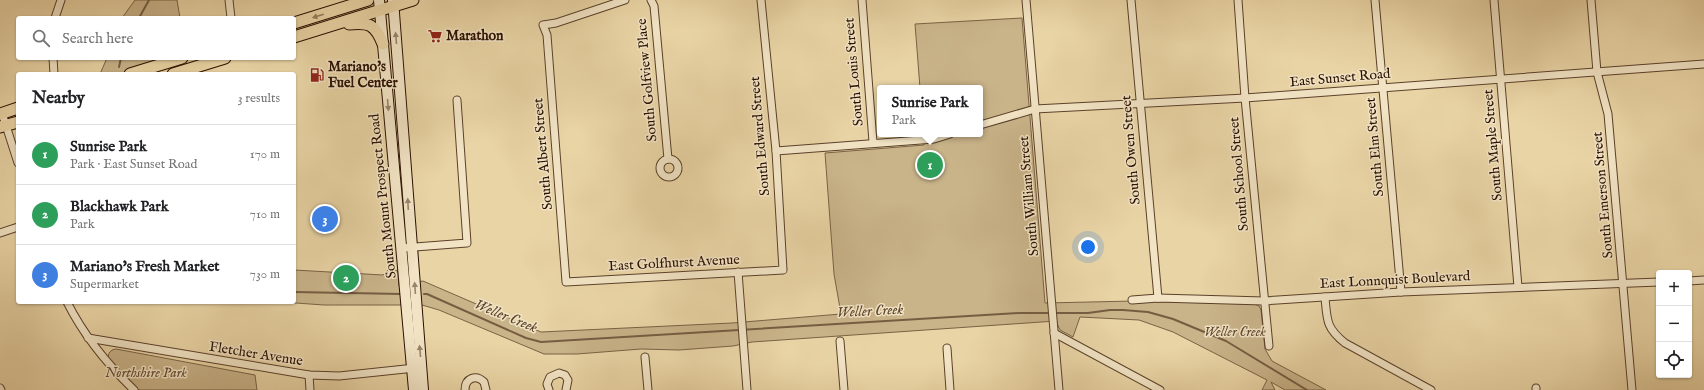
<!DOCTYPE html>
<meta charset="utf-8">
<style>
:root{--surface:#fff;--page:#f2f2f2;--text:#202124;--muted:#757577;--line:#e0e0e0;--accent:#0b8043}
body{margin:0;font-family:"IM FELL English",serif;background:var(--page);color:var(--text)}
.controls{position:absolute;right:12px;bottom:12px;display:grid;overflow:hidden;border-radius:4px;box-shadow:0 1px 3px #0004}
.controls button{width:36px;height:36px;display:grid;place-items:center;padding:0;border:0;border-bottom:1px solid var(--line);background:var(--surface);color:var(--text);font:20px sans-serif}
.you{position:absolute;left:1088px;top:247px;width:14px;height:14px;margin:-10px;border:3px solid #fff;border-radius:50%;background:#1a73e8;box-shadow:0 0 0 6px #1a73e833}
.badge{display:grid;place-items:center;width:26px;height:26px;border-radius:50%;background:var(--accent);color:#fff;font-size:13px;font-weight:700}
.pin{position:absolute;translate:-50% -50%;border:2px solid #fff;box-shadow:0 1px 4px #0006}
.popup{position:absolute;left:877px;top:85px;width:106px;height:52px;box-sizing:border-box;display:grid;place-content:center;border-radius:4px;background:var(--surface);filter:drop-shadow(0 1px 3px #0005);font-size:13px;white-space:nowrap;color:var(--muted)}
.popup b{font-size:15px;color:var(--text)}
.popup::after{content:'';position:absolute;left:50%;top:100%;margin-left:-8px;border:8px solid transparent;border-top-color:var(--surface)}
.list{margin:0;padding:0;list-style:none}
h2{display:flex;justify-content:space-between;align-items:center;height:52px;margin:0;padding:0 16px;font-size:17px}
h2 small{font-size:13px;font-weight:400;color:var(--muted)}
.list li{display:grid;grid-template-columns:26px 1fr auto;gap:12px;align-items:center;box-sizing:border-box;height:60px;padding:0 16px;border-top:1px solid var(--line)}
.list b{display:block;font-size:15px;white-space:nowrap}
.list p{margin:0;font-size:13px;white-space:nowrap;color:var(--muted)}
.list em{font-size:13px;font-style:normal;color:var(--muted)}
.icon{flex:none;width:22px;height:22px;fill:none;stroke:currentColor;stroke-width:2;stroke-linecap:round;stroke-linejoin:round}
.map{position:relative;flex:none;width:1704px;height:390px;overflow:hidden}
.search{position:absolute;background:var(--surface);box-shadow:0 1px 3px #0004;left:16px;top:16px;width:280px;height:44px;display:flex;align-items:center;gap:10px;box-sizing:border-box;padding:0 14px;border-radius:4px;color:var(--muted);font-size:15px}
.panel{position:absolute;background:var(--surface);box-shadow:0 1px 3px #0004;left:16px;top:72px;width:280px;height:232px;border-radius:4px}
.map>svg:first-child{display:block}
</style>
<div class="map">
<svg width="1704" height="390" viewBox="0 0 1704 390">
<rect width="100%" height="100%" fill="#e9d4a5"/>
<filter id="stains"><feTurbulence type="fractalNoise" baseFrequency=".005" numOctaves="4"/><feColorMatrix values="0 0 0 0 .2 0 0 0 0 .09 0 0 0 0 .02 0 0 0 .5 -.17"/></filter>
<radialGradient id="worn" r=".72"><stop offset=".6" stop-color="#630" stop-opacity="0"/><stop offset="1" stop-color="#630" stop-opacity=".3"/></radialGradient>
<g fill="#c9b389" stroke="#7a6245">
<polygon points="135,0 177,0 180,18 122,18"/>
<polygon points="1022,18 1045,303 1134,301 1254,304 1259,306 1261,310 1265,349 1272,361 1326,390 1285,390 1271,382 1275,390 1262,390 1267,380 1173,332 1139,320 1080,317 1073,337 1060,330 1056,321 752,342 733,346 679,350 641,349 577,354 544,354 439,310 422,305 324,305 282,302 294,302 294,270 383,275 390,268 398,271 399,286 423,281 541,332 732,323 841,314 834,274 825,153 924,145 924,134 980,134 980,88 920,88 915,24"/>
<polygon points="107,58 166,58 128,74 100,74"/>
<polygon points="116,349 255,375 257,390 139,390 108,358 109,353 112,350"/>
</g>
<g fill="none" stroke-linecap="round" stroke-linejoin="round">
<g stroke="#765d42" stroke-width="2">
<polyline points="139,18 149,0"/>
<polyline points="119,67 121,58"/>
<polyline points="294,292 402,294"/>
<polyline points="424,294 427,294 526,338 541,342 1019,313 1050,313"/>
<polyline points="1055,313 1088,313 1110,310 1123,310 1148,312 1173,319 1226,341 1307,390"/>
</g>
<defs>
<g id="minor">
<polyline points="229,0 231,18"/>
<polyline points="625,0 556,23 543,25 547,35 566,282 783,270 776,151 761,0"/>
<polyline points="651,0 654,6 668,159"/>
<polyline points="862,0 873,142"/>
<polyline points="1026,0 1059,390"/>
<polyline points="1131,0 1158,298"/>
<polyline points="1238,0 1245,98 1269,346"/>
<polyline points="1375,0 1401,292"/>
<polyline points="1494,0 1518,287"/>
<polyline points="1591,0 1597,72 1608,114 1632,390"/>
<polyline points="55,18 61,0"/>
<polyline points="53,58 54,74"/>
<polyline points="2,113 18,163"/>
<polyline points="980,125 1035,109 1245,98 1704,64"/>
<polyline points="776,151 934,139 950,134"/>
<circle cx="669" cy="168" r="9"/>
<polyline points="0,233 18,227"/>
<polyline points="402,248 467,243 457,100"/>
<polyline points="738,272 747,390"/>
<polyline points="1689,281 1704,280"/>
<path d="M1325,297C1327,320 1326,328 1345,343L1431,390"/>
<polyline points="1132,300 1158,298 1264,301 1401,292 1659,282"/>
<path d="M67,302C84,336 107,364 134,390"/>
<polyline points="1054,333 1160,390"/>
<polyline points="88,338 309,375 339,376 415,368"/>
<polyline points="840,341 844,390"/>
<polyline points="947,348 950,390"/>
<polyline points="645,357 648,390"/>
<polyline points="309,375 310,390"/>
<polyline points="0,388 1,390"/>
<path d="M465,390C465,378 476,374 484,382L486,390"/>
<polyline points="549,390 547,384 550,377 559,373 565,375 568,380 566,390"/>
<polyline points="1536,390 1536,388"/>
</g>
<g id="secondary">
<path d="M379,0C390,130 403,260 414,390"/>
<polyline points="393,0 423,390"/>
</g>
<g id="primary">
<polyline points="294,23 368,0"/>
<path d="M349,24C369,22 375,24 383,44"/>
<polyline points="294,37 413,0"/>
<polyline points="130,74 182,58"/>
<polyline points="173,74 225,58"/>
<polyline points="0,114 18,108"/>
<polyline points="0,127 18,122"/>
</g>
</defs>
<use href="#minor" stroke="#5a412a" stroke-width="9"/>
<use href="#secondary" stroke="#2a1001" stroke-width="12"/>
<use href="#primary" stroke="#2a1001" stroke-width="13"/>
<use href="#minor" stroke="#f1e3c4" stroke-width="7"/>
<use href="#secondary" stroke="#f1e3c4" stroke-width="10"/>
<use href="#primary" stroke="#e9d4a5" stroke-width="11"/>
</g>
<defs><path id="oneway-solid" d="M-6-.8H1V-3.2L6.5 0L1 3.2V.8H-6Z"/></defs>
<use fill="#937c5b" href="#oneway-solid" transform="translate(318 16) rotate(163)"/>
<g fill="#97846c">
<use href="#oneway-solid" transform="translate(396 38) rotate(-95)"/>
<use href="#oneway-solid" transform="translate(388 105) rotate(85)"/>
<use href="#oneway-solid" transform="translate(408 204) rotate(-93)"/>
<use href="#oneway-solid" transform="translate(415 288) rotate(-94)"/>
<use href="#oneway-solid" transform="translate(420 351) rotate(-95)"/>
</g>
<defs>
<symbol id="supermarket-bare" viewBox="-9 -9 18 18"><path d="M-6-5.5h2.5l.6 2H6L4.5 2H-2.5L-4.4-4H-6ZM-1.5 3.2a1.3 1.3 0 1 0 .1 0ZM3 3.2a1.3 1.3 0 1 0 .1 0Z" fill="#8f2418" stroke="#f1e3c4" stroke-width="2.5" paint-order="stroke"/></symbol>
<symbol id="fuel-bare" viewBox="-9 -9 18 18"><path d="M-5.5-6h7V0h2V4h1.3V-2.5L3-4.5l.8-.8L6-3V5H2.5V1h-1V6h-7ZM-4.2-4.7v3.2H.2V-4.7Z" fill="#8f2418" stroke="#f1e3c4" stroke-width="2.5" paint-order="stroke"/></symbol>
</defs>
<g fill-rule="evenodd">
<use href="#supermarket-bare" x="425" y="26" width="20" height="20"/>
<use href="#fuel-bare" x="307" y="65" width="20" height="20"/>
</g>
<g text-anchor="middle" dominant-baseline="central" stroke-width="3" stroke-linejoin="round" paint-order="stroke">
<g font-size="14" font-weight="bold" fill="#2a1001" stroke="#f1e3c4" text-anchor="start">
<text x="446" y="36">Marathon</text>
<text x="328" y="67">Mariano's<tspan x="328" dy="16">Fuel Center</tspan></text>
</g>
<g font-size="14" fill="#2a1001" stroke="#f1e3c4">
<text transform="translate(854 72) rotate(-95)">South Louis Street</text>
<text transform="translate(1340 78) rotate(-5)">East Sunset Road</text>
<text transform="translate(647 80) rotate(-95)">South Golfview Place</text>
<text transform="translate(760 136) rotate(-95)">South Edward Street</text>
<text transform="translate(1493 145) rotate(-95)">South Maple Street</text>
<text transform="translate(1375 147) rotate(-95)">South Elm Street</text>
<text transform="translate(1131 150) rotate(-95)">South Owen Street</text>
<text transform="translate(543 154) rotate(-95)">South Albert Street</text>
<text transform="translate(1239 174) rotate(-95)">South School Street</text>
<text transform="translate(1603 195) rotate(-95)">South Emerson Street</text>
<text transform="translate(383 196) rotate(-96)">South Mount Prospect Road</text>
<text transform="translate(1029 196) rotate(-95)">South William Street</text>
<text transform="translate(674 263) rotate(-3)">East Golfhurst Avenue</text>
<text transform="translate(1395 280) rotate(-3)">East Lonnquist Boulevard</text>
<text transform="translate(256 354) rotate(9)">Fletcher Avenue</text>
</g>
<g font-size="14" font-style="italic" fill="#624931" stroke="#f1e3c4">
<text x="1235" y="332">Weller Creek</text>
<text x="146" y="373">Northshire Park</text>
</g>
<g font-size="15" font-style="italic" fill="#5c442c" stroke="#f1e3c4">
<text transform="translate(870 311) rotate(-3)">Weller Creek</text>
<text transform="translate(506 316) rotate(22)">Weller Creek</text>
</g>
</g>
<rect width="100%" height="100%" filter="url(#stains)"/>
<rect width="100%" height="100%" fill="url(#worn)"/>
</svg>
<div class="controls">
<button>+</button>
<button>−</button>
<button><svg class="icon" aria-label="locate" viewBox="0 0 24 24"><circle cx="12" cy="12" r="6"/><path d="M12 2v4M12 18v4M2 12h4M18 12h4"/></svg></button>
</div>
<div class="you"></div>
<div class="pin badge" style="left:930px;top:165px;background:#2e9e5b">1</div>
<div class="popup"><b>Sunrise Park</b>Park</div>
<div class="pin badge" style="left:346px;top:278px;background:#2e9e5b">2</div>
<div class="pin badge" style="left:325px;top:219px;background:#3f7fe0">3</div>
<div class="search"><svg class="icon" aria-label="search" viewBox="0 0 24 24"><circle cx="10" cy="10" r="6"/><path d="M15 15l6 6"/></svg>Search here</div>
<section class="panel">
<h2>Nearby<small>3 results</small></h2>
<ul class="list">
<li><span class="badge" style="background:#2e9e5b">1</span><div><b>Sunrise Park</b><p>Park · East Sunset Road</p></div><em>170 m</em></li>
<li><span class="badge" style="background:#2e9e5b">2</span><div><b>Blackhawk Park</b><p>Park</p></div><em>710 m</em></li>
<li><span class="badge" style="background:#3f7fe0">3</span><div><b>Mariano's Fresh Market</b><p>Supermarket</p></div><em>730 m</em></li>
</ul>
</section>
</div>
